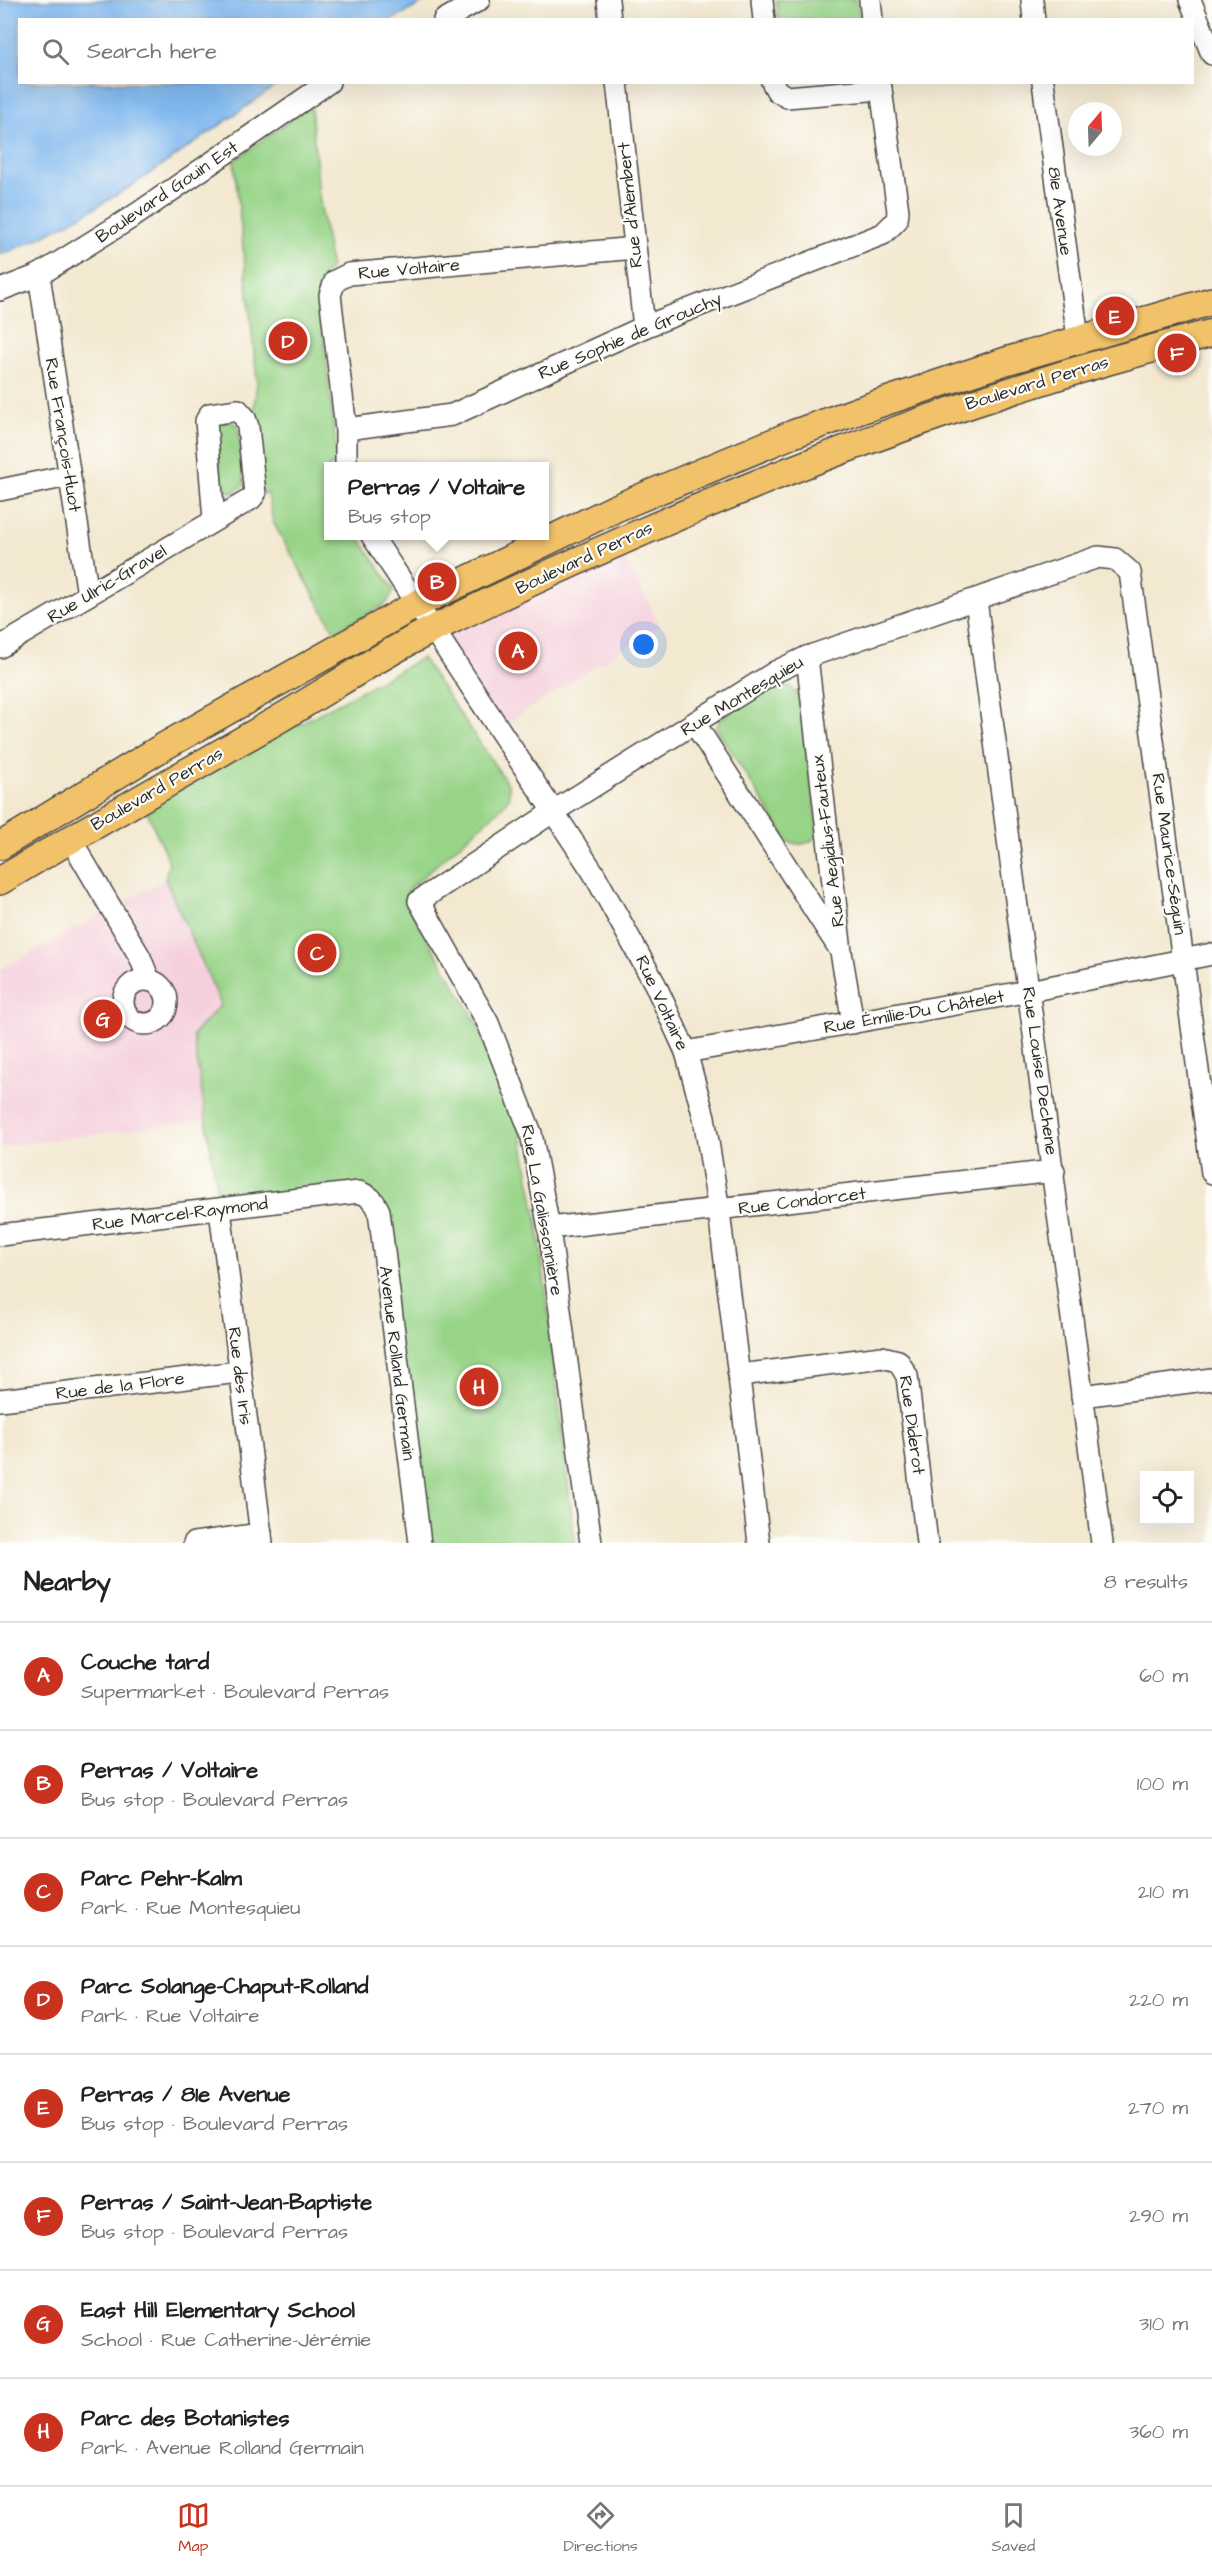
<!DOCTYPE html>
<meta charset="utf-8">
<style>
:root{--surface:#fff;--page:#f2f2f2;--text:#222;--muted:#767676;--line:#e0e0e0;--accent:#c8321e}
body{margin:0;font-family:"Architects Daughter",sans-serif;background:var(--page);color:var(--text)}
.controls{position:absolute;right:18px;bottom:18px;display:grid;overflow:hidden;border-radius:0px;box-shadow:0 6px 24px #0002}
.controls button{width:54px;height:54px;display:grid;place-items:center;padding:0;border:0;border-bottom:2px solid var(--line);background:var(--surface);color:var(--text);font:30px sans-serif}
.compass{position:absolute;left:1068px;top:102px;width:54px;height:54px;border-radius:50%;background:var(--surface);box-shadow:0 6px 24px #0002;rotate:19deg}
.you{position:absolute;left:644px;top:645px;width:21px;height:21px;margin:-15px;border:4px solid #fff;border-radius:50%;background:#1a73e8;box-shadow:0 0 0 9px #1a73e833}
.badge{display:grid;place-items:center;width:39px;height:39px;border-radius:50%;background:var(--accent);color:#fff;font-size:20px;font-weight:700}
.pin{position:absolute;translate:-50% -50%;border:3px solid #fff;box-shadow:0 2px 6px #0006}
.popup{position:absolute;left:324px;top:462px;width:225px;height:78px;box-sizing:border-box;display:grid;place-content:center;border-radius:0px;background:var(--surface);filter:drop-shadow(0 2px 4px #0005);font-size:20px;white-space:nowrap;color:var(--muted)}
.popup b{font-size:22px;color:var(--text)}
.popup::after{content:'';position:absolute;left:50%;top:100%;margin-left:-12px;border:12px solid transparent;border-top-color:var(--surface)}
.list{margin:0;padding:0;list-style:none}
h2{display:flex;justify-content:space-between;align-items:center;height:78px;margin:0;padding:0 24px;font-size:26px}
h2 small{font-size:20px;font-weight:400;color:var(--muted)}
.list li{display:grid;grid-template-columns:39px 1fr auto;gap:18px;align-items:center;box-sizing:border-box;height:108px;padding:0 24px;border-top:2px solid var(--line)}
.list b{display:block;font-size:22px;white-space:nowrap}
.list p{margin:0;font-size:20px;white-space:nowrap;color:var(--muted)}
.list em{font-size:20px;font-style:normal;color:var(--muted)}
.icon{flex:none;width:33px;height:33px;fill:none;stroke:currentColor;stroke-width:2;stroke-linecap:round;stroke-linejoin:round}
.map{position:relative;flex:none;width:1212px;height:1543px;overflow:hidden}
.search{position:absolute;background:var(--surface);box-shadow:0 6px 24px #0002;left:18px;right:18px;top:18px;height:66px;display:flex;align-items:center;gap:15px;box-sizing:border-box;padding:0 21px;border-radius:0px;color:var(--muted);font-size:22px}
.sheet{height:942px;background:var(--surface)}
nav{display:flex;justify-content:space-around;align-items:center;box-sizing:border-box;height:84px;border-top:2px solid var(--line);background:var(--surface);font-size:16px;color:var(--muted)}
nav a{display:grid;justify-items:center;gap:3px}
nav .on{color:var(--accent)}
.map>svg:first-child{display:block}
</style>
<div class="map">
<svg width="1212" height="1543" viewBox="0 0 1212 1543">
<rect width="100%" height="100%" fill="#fdfcf7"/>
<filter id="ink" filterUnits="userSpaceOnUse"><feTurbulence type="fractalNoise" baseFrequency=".0167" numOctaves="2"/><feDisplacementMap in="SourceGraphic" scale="12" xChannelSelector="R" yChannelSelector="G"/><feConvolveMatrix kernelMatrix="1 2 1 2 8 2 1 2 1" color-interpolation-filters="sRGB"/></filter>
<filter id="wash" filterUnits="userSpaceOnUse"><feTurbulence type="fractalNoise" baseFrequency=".008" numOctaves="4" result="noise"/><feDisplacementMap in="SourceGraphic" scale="24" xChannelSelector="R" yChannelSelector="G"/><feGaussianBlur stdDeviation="1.35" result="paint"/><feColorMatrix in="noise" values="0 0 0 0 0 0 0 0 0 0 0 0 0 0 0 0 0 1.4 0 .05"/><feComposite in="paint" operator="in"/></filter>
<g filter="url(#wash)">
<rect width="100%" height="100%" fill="#f3e8d0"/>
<g fill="#f5cfdc">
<polygon points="617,543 660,625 499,728 441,639"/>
<polygon points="165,879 221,1004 193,1035 206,1120 0,1147 0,970"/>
</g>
<g fill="#98d488" stroke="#62805a" stroke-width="1.5">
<polygon points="776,0 857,0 860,19 778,19"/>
<polygon points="311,105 319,195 331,268 322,277 318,287 338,466 329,466 329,536 358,536 394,590 386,604 335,632 273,522 268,493 261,495 254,410 257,381 234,161"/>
<polygon points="222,422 232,422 238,426 244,485 232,493 220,486 216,426"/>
<polygon points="422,658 509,786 509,798 502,807 409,889 405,901 478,1024 519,1123 538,1225 575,1543 420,1543 379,1211 359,1192 220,1210 193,1035 221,1004 165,879 169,862 145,807"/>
<path d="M790,686L799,696L818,836C808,844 802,846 789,842L716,728C722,710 772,688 790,686Z"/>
</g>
<path fill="#7fb8ef" stroke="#55728d" stroke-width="1.5" d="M0,0H428L392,20H20V82L280,83C190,145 103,214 0,255Z"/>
</g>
<g filter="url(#ink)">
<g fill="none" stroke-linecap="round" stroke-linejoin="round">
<defs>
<g id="minor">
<polyline points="608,0 610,20"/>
<polyline points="762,0 764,20"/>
<polyline points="870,0 872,20"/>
<polyline points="1032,0 1034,20"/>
<polyline points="1190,0 1212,54"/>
<polyline points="444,20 479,0"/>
<polyline points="617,82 644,327"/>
<polyline points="772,82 777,91 787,97 881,89"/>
<polyline points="1043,82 1078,338"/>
<polyline points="39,275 88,595"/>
<polyline points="0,290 39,275 137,214 329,82"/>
<polyline points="346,429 452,415 644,327 883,234 897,220 898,211 880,82"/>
<polyline points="346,466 346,429 330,295 335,281 349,274 635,248"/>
<polyline points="0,490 68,476"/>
<polyline points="372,536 593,872 655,984 686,1052 704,1117 719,1211 759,1543"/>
<polyline points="976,600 1102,1543"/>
<polyline points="0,647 251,499 255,494 248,427 245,418 238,410 210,414 206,421 214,520"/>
<polyline points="807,657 841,952 853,1023"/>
<polyline points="695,724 839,948"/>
<polyline points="71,840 140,957 149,980"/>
<circle cx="145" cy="1002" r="22"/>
<polyline points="686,1052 1029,991 1212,954"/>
<polyline points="220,1210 262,1543"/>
<polyline points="549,1228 1054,1171"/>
<path d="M0,1235L359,1192C370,1196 374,1200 379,1211L420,1543"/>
<polyline points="740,1375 882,1357 898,1361 907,1376 927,1543"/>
<polyline points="1082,1396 1212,1379"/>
<polyline points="0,1400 239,1372"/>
<polyline points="194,1543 261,1534"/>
<polyline points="591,1543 549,1228 531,1133 488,1023 419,901 554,811 777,671 807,657 1098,557 1115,559 1130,572 1212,1173"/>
</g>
<g id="major">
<polyline points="0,846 163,747 417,604 616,508 793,434 863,409 1006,361 1212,301"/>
<path d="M0,881C92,826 186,773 279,719C330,689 382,654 435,628C685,506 942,401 1212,333"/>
</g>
</defs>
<use href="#minor" stroke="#494744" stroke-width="24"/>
<use href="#major" stroke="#494744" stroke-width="30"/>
<use href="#minor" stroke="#fff" stroke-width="21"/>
<use href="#major" stroke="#f2c26a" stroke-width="27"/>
</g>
</g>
<g text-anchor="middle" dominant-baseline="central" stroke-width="4.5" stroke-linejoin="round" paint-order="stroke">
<g font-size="18" fill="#2b2b2b" stroke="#fdfcf7">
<text transform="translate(167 192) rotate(-34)">Boulevard Gouin Est</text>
<text transform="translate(630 205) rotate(-96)">Rue d'Alembert</text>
<text transform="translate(1060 211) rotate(82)">81e Avenue</text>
<text transform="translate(409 269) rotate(-5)">Rue Voltaire</text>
<text transform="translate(630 336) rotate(-23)">Rue Sophie de Grouchy</text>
<text transform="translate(1037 383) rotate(-17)">Boulevard Perras</text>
<text transform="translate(63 435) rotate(81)">Rue François-Huot</text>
<text transform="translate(584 558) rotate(-25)">Boulevard Perras</text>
<text transform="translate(107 584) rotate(-31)">Rue Ulric-Gravel</text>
<text transform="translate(742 696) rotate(-31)">Rue Montesquieu</text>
<text transform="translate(157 789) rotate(-30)">Boulevard Perras</text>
<text transform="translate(828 841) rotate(-97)">Rue Aegidius-Fauteux</text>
<text transform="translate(1169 854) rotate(82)">Rue Maurice-Séguin</text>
<text transform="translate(662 1003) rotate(65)">Rue Voltaire</text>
<text transform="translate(914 1012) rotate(-10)">Rue Émilie-Du Châtelet</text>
<text transform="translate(1040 1071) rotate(82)">Rue Louise Dechene</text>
<text transform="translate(802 1201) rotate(-7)">Rue Condorcet</text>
<text transform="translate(542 1210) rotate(80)">Rue La Galissonnière</text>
<text transform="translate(180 1214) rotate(-7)">Rue Marcel-Raymond</text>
<text transform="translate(397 1363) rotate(83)">Avenue Rolland Germain</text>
<text transform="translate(240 1376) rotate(83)">Rue des Iris</text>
<text transform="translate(120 1386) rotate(-7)">Rue de la Flore</text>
<text transform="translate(912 1425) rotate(82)">Rue Diderot</text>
</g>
</g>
</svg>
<div class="controls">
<button><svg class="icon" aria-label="locate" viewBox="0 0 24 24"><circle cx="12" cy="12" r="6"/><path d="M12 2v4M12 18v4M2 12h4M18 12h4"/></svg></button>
</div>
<svg class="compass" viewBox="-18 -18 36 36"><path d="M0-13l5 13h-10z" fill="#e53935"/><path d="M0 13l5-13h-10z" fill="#767676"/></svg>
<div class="you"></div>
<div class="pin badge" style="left:518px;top:651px">A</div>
<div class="pin badge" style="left:437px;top:582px">B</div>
<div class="popup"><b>Perras / Voltaire</b>Bus stop</div>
<div class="pin badge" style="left:317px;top:953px">C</div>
<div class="pin badge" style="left:288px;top:341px">D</div>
<div class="pin badge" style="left:1115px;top:316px">E</div>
<div class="pin badge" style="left:1177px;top:353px">F</div>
<div class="pin badge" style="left:103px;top:1019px">G</div>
<div class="pin badge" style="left:479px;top:1387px">H</div>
<div class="search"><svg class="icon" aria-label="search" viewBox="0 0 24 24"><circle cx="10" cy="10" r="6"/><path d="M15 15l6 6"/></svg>Search here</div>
</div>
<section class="sheet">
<h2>Nearby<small>8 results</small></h2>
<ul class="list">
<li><span class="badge">A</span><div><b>Couche tard</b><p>Supermarket · Boulevard Perras</p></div><em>60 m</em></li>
<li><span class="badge">B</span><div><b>Perras / Voltaire</b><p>Bus stop · Boulevard Perras</p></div><em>100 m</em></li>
<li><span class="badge">C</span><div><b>Parc Pehr-Kalm</b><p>Park · Rue Montesquieu</p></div><em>210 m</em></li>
<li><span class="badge">D</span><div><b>Parc Solange-Chaput-Rolland</b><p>Park · Rue Voltaire</p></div><em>220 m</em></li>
<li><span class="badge">E</span><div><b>Perras / 81e Avenue</b><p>Bus stop · Boulevard Perras</p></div><em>270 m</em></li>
<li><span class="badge">F</span><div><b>Perras / Saint-Jean-Baptiste</b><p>Bus stop · Boulevard Perras</p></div><em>290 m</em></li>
<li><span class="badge">G</span><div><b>East Hill Elementary School</b><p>School · Rue Catherine-Jérémie</p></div><em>310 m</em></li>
<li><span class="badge">H</span><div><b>Parc des Botanistes</b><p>Park · Avenue Rolland Germain</p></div><em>360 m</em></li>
</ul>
</section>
<nav>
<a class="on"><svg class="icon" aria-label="map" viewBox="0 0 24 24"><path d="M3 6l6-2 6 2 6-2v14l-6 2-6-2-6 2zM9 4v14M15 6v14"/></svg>Map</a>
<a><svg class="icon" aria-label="directions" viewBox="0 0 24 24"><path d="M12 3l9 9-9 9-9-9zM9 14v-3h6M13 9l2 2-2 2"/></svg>Directions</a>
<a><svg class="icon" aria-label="saved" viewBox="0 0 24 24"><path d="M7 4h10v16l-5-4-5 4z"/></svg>Saved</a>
</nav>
